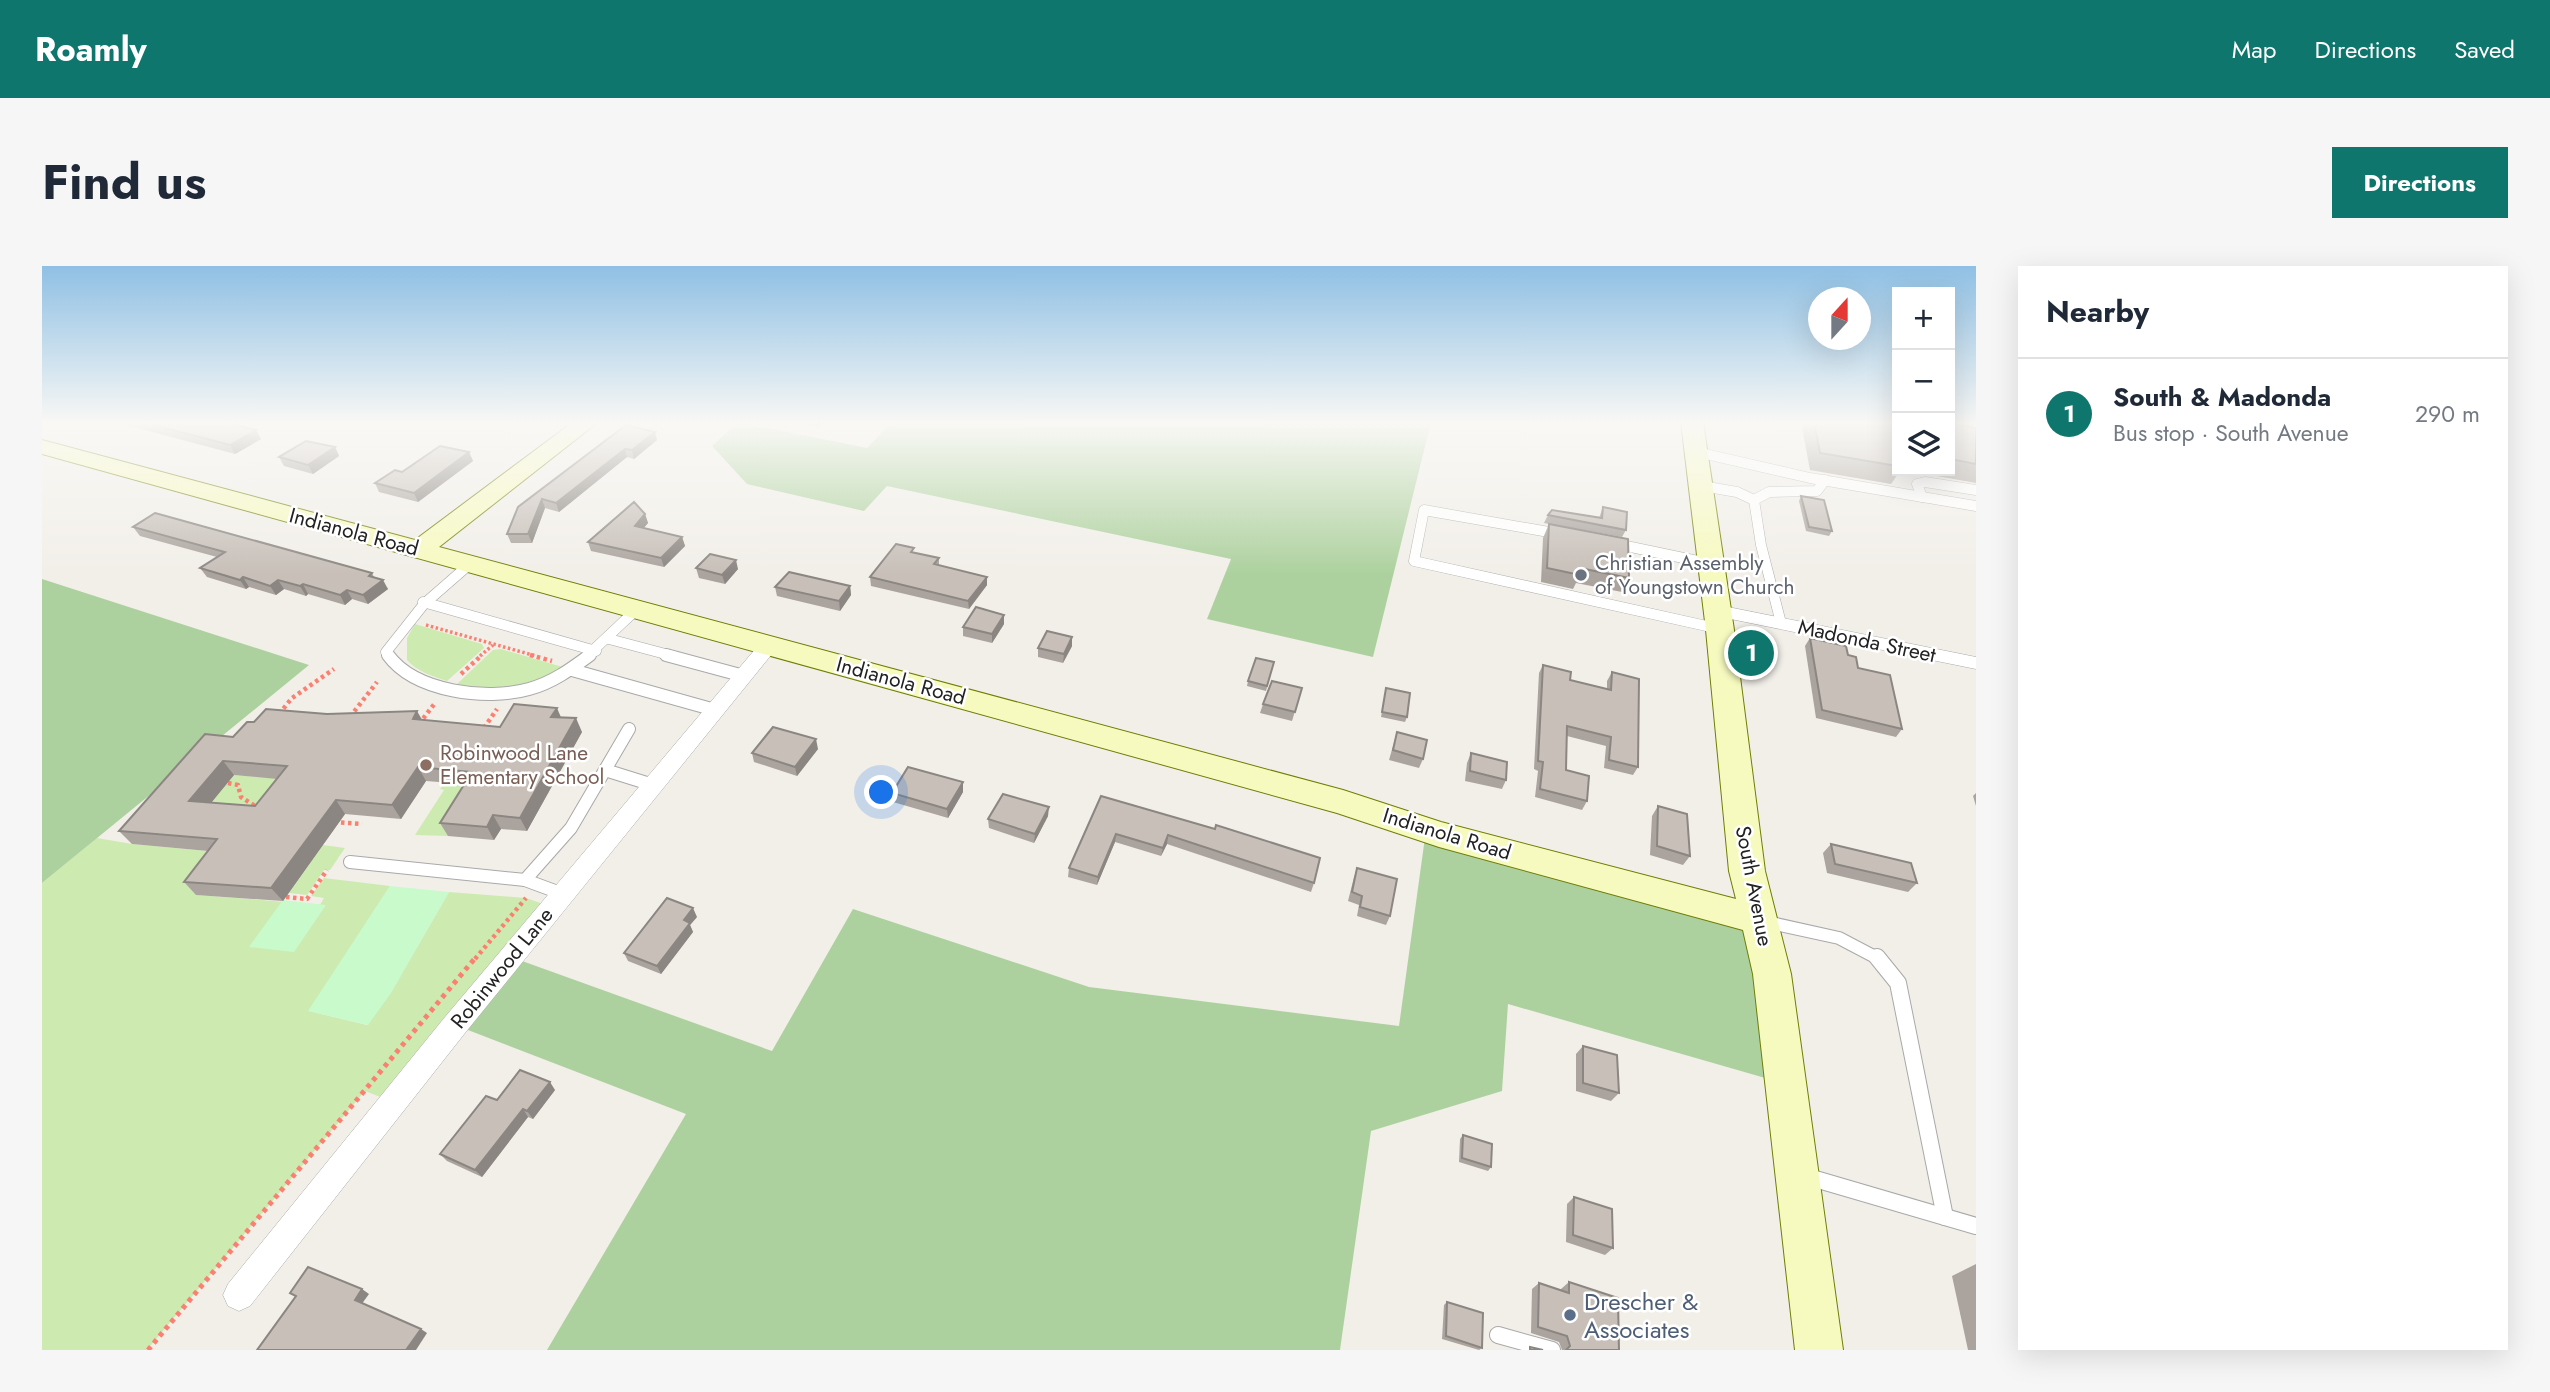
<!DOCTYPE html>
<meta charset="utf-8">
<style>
:root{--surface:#fff;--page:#f6f6f7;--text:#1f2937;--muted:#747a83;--line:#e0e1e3;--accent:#0f766e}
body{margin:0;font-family:Jost,sans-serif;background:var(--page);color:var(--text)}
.controls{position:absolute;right:21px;top:21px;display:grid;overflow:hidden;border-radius:0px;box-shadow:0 7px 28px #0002}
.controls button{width:63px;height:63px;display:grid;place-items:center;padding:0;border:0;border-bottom:2px solid var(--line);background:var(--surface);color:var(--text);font:35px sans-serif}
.compass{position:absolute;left:1766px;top:21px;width:63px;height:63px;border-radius:50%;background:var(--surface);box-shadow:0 7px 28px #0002;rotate:21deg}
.you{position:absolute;left:840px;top:527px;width:24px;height:24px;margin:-18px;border:5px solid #fff;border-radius:50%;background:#1a73e8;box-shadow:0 0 0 10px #1a73e833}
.badge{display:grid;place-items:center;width:46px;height:46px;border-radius:50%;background:var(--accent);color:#fff;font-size:23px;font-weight:700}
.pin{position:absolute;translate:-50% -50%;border:4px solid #fff;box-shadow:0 2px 7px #0006}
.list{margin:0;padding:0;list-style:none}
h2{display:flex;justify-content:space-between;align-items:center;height:91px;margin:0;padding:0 28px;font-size:30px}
h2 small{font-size:23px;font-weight:400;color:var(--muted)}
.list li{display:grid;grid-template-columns:46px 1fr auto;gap:21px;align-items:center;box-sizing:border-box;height:112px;padding:0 28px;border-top:2px solid var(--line)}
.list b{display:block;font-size:26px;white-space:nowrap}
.list p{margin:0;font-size:23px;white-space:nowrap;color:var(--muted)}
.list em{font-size:23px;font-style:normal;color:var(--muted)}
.icon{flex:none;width:38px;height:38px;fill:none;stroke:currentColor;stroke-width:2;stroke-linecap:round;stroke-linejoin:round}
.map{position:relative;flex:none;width:1934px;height:1084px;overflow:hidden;border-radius:0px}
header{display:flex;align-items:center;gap:42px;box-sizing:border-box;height:98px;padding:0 35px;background:var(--accent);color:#fff}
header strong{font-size:33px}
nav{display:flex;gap:38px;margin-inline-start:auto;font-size:24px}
.intro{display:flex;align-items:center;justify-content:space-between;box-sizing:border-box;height:168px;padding:0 42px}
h1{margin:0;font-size:49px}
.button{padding:18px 32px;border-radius:0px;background:var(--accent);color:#fff;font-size:24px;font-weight:700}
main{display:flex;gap:42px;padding:0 42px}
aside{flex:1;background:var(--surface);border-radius:0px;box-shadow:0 7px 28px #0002}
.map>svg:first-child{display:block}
</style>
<header>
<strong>Roamly</strong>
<nav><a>Map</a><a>Directions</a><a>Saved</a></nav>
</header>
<div class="intro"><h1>Find us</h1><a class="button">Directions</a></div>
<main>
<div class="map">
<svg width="1934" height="1084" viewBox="0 0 1934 1084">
<rect width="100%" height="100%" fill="#f2efe9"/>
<g fill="#cdebb0">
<path d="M373,358L440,378L442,382L405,415C390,410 376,406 365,394V372Z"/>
<path d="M459,383L524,402C488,420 453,426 415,418L451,384Z"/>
<polygon points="192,509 255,514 223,554 159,549"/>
<polygon points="403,517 438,520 406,570 373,569 402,524 398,523"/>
<polygon points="55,572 90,578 209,589 155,629 283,639 278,639 282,632 269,630 282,612 348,620 267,745 325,759 349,726 407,626 484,632 510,641 351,836 323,825 105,1084 0,1084 0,617"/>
<polygon points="281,579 303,582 288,604 282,604 265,629 247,627"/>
</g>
<g fill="#add19e">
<polygon points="696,156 825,182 850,156 1389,156 1331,391 1165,353 1189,293 845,220 822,245 705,218 670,180"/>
<polygon points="0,313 267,399 0,617"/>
<polygon points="1384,564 1717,654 1744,818 1466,738 1460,825 1329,865 1298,1084 505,1084 644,848 413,759 469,691 730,785 811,643 1047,721 1357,760"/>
</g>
<g fill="#c8facc">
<polygon points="348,620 407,626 349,727 326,759 266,745"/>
<polygon points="241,634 284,639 252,686 207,681"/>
</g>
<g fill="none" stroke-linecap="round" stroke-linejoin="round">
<defs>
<g id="lane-far2">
<polyline points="1655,186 1768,212 1934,240"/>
<polyline points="1660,220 1695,226 1712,234 1719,279 1739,357"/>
<polyline points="1880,231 1875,218 1883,216 1934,224"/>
<polyline points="1712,234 1727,226 1775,225 1783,214"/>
<polyline points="1518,268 1382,244 1372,295 1678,363"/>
<polyline points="1570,277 1670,298"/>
<polyline points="381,336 554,385"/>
<polyline points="567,373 631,390"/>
<polyline points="347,390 344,386 382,338 429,297"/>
<polyline points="545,390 595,343"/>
</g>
<g id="lane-far1">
<path d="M346,389C373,426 445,435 487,423C510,417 529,403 548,389"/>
<polyline points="624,389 702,410"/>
<polyline points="530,404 673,444"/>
<polyline points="563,504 611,519"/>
<polyline points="308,596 483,614 521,628"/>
<polyline points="483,614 529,562 587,463"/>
<polyline points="1720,655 1797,672 1837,693"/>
</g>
<g id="lane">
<polyline points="1835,691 1856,717 1903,951"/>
<polyline points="1763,910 1934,960"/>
<polyline points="1456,1069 1510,1084"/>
</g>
<g id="street">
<polygon points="1676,339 1934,391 1934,403 1669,349 1667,345"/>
<polygon points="727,373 737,379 734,383 423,767 208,1040 197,1045 186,1040 181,1029 186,1018 403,751 720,375"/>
</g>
<polygon id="secondary" points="531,156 556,156 397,281 1301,524 1399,556 1694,633 1687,605 1664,364 1639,156 1661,156 1692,364 1723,605 1749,708 1801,1084 1753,1084 1711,708 1701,664 1397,581 1295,547 0,188 0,174 373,274"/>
</defs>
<use href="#lane-far2" stroke="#a9a9a9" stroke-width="11"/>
<use href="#lane-far1" stroke="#a9a9a9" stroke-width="14"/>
<use href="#lane" stroke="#a9a9a9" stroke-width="18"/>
<use href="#street" stroke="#a9a9a9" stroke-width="1"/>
<use href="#secondary" stroke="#707d05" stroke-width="2"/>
<g stroke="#fa8072" stroke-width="3.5" stroke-dasharray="2.5 2.5" stroke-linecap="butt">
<polyline points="384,359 494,390"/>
<polyline points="438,390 451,379"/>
</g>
<g stroke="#fa8072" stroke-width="4.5" stroke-dasharray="3.5 3.5" stroke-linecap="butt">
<polyline points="488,389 510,395"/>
<polyline points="419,408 440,389"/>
<polyline points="237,448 250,432 292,403"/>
<polyline points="308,451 335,416"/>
<polyline points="377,458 393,437"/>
<polyline points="442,462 455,443"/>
<polyline points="186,517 196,519 199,531 216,542"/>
<polyline points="292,556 320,558"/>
<polyline points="244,631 265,633 285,604"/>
<polyline points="433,693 484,632"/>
</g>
<polyline stroke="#fa8072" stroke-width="5" stroke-dasharray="4.5 4.5" stroke-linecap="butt" points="106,1084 434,691"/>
<use href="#lane-far2" stroke="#fff" stroke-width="10"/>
<use href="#lane-far1" stroke="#fff" stroke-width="12"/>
<use href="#lane" stroke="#fff" stroke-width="16"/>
<use href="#street" fill="#fff" fill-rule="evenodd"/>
<use href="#secondary" fill="#f7fabf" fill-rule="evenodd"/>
</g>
<g fill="#aba49e" fill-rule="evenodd">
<polygon points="73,156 183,156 219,173 193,188"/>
<polygon points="751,156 781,156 776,161"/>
<polygon points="1759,156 1855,156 1855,205 1858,205 1849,218 1768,204"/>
<polygon points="1908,157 1934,162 1934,217 1867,205 1908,205"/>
<polygon points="584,159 615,174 592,193 585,191 517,246 503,242 490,277 469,277 465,268 476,241"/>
<polygon points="293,181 297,190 271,208 242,200 237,191"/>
<polygon points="427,186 431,195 376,236 337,226 333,217 360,206"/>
<polygon points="1759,230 1790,265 1787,270 1764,265 1757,235"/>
<polygon points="1561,241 1584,264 1580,271 1502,257 1506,249 1557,252"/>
<polygon points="603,248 606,257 602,262 640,271 643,280 622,301 549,285 546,276"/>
<polygon points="1507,258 1587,312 1580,326 1534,317 1531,323 1499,316 1501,272"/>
<polygon points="91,261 330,307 332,311 346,323 326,338 310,333 303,339 266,328 264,330 242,323 234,329 207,321 204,323 165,311 158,302 175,291 98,270"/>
<polygon points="873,287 897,292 897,300 945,311 945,319 927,343 829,320 828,311"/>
<polygon points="654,302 696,303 683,318 657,312"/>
<polygon points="808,320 809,329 798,345 735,330 733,321"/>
<polygon points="962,358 950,377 921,370 921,361"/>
<polygon points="1030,371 1030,380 1021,397 996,391 996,382"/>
<polygon points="1768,372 1806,389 1860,463 1854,471 1774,452 1763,380"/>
<polygon points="1232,396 1224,425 1205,420 1206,415"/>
<polygon points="1501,399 1528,414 1565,423 1565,415 1570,406 1596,501 1591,509 1562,502 1564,480 1525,470 1524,504 1545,535 1540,544 1493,531 1496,505 1492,503 1497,407"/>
<polygon points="1260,422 1250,455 1218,447 1221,438"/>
<polygon points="1344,422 1365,451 1363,456 1339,451"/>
<path d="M285,448L458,461L519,451L540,466L485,565L459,563L452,574L406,570L398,557L422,518L384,515L359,553L303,548L241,635L154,629L142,616L166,585L90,578L77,565L191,471L212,456ZM192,509L235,513L213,540L169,537Z"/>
<polygon points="1355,466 1381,493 1377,502 1347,494"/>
<polygon points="776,483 755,510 712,496 710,487"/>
<polygon points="1429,487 1464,514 1460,523 1423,515 1425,497"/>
<polygon points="921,516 921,526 906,552 851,536 850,527"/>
<polygon points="1934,527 1934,540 1931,530"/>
<polygon points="1059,530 1272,617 1269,626 1125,578 1119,590 1073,576 1055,619 1026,611 1027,602"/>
<polygon points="1616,540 1648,590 1641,599 1608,589 1610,550"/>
<polygon points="1006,550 992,577 947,562 946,553"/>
<polygon points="1789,578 1875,617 1866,626 1785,607 1781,587"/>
<polygon points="1315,602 1348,650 1344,659 1315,650 1317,639 1306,635 1312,611"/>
<polygon points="655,651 648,659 651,666 619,708 586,695 582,687"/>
<polygon points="1541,780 1577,827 1569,835 1534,825 1534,788"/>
<polygon points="513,824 491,853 486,851 440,911 405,895 398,888 455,834"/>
<polygon points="1421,869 1449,901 1446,905 1417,896 1418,873"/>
<polygon points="1532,931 1571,982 1563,989 1524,976 1525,938"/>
<polygon points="1934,998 1934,1084 1926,1084 1910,1010"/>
<polygon points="1527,1016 1577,1084 1520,1084 1517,1076 1489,1067 1490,1023 1497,1017 1519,1025 1519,1023"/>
<polygon points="1405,1036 1440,1082 1437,1084 1400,1073 1402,1039"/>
</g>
<g fill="#8b8681">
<polygon points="775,156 781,156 776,161"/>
<polygon points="214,164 219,173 193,188 188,179"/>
<polygon points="613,166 615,174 592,193 590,184"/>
<polygon points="293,181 297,190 271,208 266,199"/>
<polygon points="583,183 585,191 517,246 514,237"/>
<polygon points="427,186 431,195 376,236 372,227"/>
<polygon points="500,233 503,242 490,277 486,268"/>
<polygon points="603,248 606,257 595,269 593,260"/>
<polygon points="640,271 643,280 622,301 619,292"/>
<polygon points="694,294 696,303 683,318 680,309"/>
<polygon points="201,311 207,321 204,323 198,314"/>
<polygon points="945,311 945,319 927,343 926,335"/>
<polygon points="236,314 242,323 234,329 228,320"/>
<polygon points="341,314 346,323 326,338 321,329"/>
<polygon points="261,318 266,328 264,330 258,320"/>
<polygon points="808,320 809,329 798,345 797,335"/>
<polygon points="305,324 310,333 303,339 298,329"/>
<polygon points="962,349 962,358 950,377 950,368"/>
<polygon points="1030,371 1030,380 1021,397 1022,388"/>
<polygon points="515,442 521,456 509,451"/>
<polygon points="375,445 383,459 371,453"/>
<polygon points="534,452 540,466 485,565 478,552"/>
<polygon points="774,473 776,483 755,510 753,501"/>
<polygon points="181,495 192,509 159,549 147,535"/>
<polygon points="376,501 384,515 359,553 350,539"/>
<polygon points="921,516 921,526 906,552 905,543"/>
<polygon points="294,534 303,548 241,635 229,622"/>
<polygon points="1007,541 1006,550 992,577 993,568"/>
<polygon points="451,549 459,563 452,574 445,561"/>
<polygon points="1074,568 1073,576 1055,619 1056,611"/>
<polygon points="1126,569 1125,578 1119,590 1121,582"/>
<polygon points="651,642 655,651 648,659 651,666 619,708 615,700 642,654"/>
<polygon points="508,816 513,824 491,853 485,845"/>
<polygon points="481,843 486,851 440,911 433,904"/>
<polygon points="320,1023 327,1028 319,1039 313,1034"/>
<polygon points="379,1063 385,1067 374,1084 364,1084"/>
</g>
<g fill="#c7bfb8" stroke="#8b8681" stroke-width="2" fill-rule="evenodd">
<polygon points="100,156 183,156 214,164 188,179"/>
<polygon points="1772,156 1855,156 1855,200 1778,187"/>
<polygon points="1908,157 1934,162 1934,198 1908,193"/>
<polygon points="584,159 613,166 590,184 583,183 514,237 500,233 486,268 465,268 476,241"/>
<polygon points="264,175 293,181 266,199 237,191"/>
<polygon points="398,180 427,186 372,227 333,217 353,204 360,206"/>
<polygon points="1759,230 1782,234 1790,265 1767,261"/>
<polygon points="592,236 603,248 593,260 640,271 619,292 546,276"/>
<polygon points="1561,241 1585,246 1584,264 1506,249 1510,244 1560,252"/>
<polygon points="113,247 330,307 327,310 341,314 321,329 305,324 298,329 261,318 258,320 236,314 228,320 201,311 198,314 158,302 183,286 91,261"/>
<polygon points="1507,258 1586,273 1587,312 1538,302 1538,309 1505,302"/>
<polygon points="854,278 872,282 869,286 897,292 892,298 945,311 926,335 828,311"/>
<polygon points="668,288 694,294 680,309 654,302"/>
<polygon points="747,306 808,320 797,335 733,321"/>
<polygon points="934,341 962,349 950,368 921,361"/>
<polygon points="1005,365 1030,371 1022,388 996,382"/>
<polygon points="1768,372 1804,380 1806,389 1814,391 1816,402 1848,409 1860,463 1780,444"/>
<polygon points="1214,392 1232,396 1225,420 1206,415"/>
<polygon points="1501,399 1529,406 1528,414 1569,424 1570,406 1597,413 1596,501 1567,494 1569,471 1525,460 1524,504 1547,510 1545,535 1498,523 1501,496 1496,495"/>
<polygon points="1230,415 1260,422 1253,446 1221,438"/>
<polygon points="1344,422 1368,427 1365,451 1340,446"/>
<path d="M472,438L515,442L509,451L534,452L478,552L451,549L445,561L398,557L430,506L376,501L350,539L294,534L229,622L142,616L175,573L77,565L163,468L191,471L205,456H212L224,443L285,448L375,445L371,453L458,461ZM181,495L245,500L213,540L147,535Z"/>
<polygon points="731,461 774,473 753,501 710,487"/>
<polygon points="1355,466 1385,474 1381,493 1351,484"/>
<polygon points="1429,487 1465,496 1464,514 1428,505"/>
<polygon points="866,501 921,516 905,543 850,527"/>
<polygon points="961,528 1007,541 993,568 946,553"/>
<polygon points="1059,530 1173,563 1174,559 1278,592 1272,617 1126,569 1121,582 1074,568 1056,611 1027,602"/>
<polygon points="1616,540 1645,548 1648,590 1615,580"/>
<polygon points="1789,578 1869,597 1875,617 1793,598"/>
<polygon points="1315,602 1355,613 1348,650 1318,641 1320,630 1310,626"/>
<polygon points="625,632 651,642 642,654 648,657 615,700 582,687"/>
<polygon points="1541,780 1575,789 1577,827 1541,817"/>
<polygon points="478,804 508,816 485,845 481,843 433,904 398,888 444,830 455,834"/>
<polygon points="1421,869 1450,878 1449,901 1420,892"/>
<polygon points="1532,931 1570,943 1571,982 1531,969"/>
<polygon points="266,1001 320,1023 313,1034 379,1063 364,1084 215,1084 254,1030 248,1027"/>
<polygon points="1527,1016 1576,1032 1577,1084 1524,1084 1528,1080 1525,1070 1496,1061 1497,1017 1527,1027"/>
<polygon points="1405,1036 1441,1047 1440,1082 1404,1070"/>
<polygon points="1488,1081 1501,1084 1488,1084"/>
</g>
<linearGradient id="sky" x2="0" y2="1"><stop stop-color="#8fc0e4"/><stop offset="0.51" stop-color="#f9f8f5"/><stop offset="1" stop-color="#f9f8f5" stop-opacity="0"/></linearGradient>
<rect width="1934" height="308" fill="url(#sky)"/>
<circle fill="#6b7280" stroke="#fff" stroke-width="2.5" cx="1539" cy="309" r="7"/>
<circle fill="#8d6e63" stroke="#fff" stroke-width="2.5" cx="384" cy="499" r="7"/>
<circle fill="#5c6f8a" stroke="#fff" stroke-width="2.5" cx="1528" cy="1049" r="7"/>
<g text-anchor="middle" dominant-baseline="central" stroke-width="5" stroke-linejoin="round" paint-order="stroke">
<g font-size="21" fill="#222" stroke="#fff">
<text transform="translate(312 266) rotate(15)">Indianola Road</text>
<text transform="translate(1825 375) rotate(12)">Madonda Street</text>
<text transform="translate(859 415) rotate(15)">Indianola Road</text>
<text transform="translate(1405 568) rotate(17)">Indianola Road</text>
<text transform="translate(1712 620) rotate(79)">South Avenue</text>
<text transform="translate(460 702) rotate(-51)">Robinwood Lane</text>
</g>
<g font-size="21" fill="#5b616d" stroke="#fff" text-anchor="start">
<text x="1553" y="297">Christian Assembly<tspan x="1553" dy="24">of Youngstown Church</tspan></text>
</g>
<g font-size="21" fill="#785e54" stroke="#fff" text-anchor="start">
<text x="398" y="487">Robinwood Lane<tspan x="398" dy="24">Elementary School</tspan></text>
</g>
<g font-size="24" fill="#4e5e75" stroke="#fff" text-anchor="start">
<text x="1542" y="1035">Drescher &amp;<tspan x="1542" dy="28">Associates</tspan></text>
</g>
</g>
</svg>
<div class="controls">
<button>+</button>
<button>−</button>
<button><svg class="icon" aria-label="layers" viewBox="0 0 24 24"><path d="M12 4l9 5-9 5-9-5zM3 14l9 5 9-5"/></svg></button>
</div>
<svg class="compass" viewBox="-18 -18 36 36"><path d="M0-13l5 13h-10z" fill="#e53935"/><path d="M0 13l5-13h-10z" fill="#747a83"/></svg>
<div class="you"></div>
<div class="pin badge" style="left:1709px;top:387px">1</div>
</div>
<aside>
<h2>Nearby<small></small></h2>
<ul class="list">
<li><span class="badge">1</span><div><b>South &amp; Madonda</b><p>Bus stop · South Avenue</p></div><em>290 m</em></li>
</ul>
</aside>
</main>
